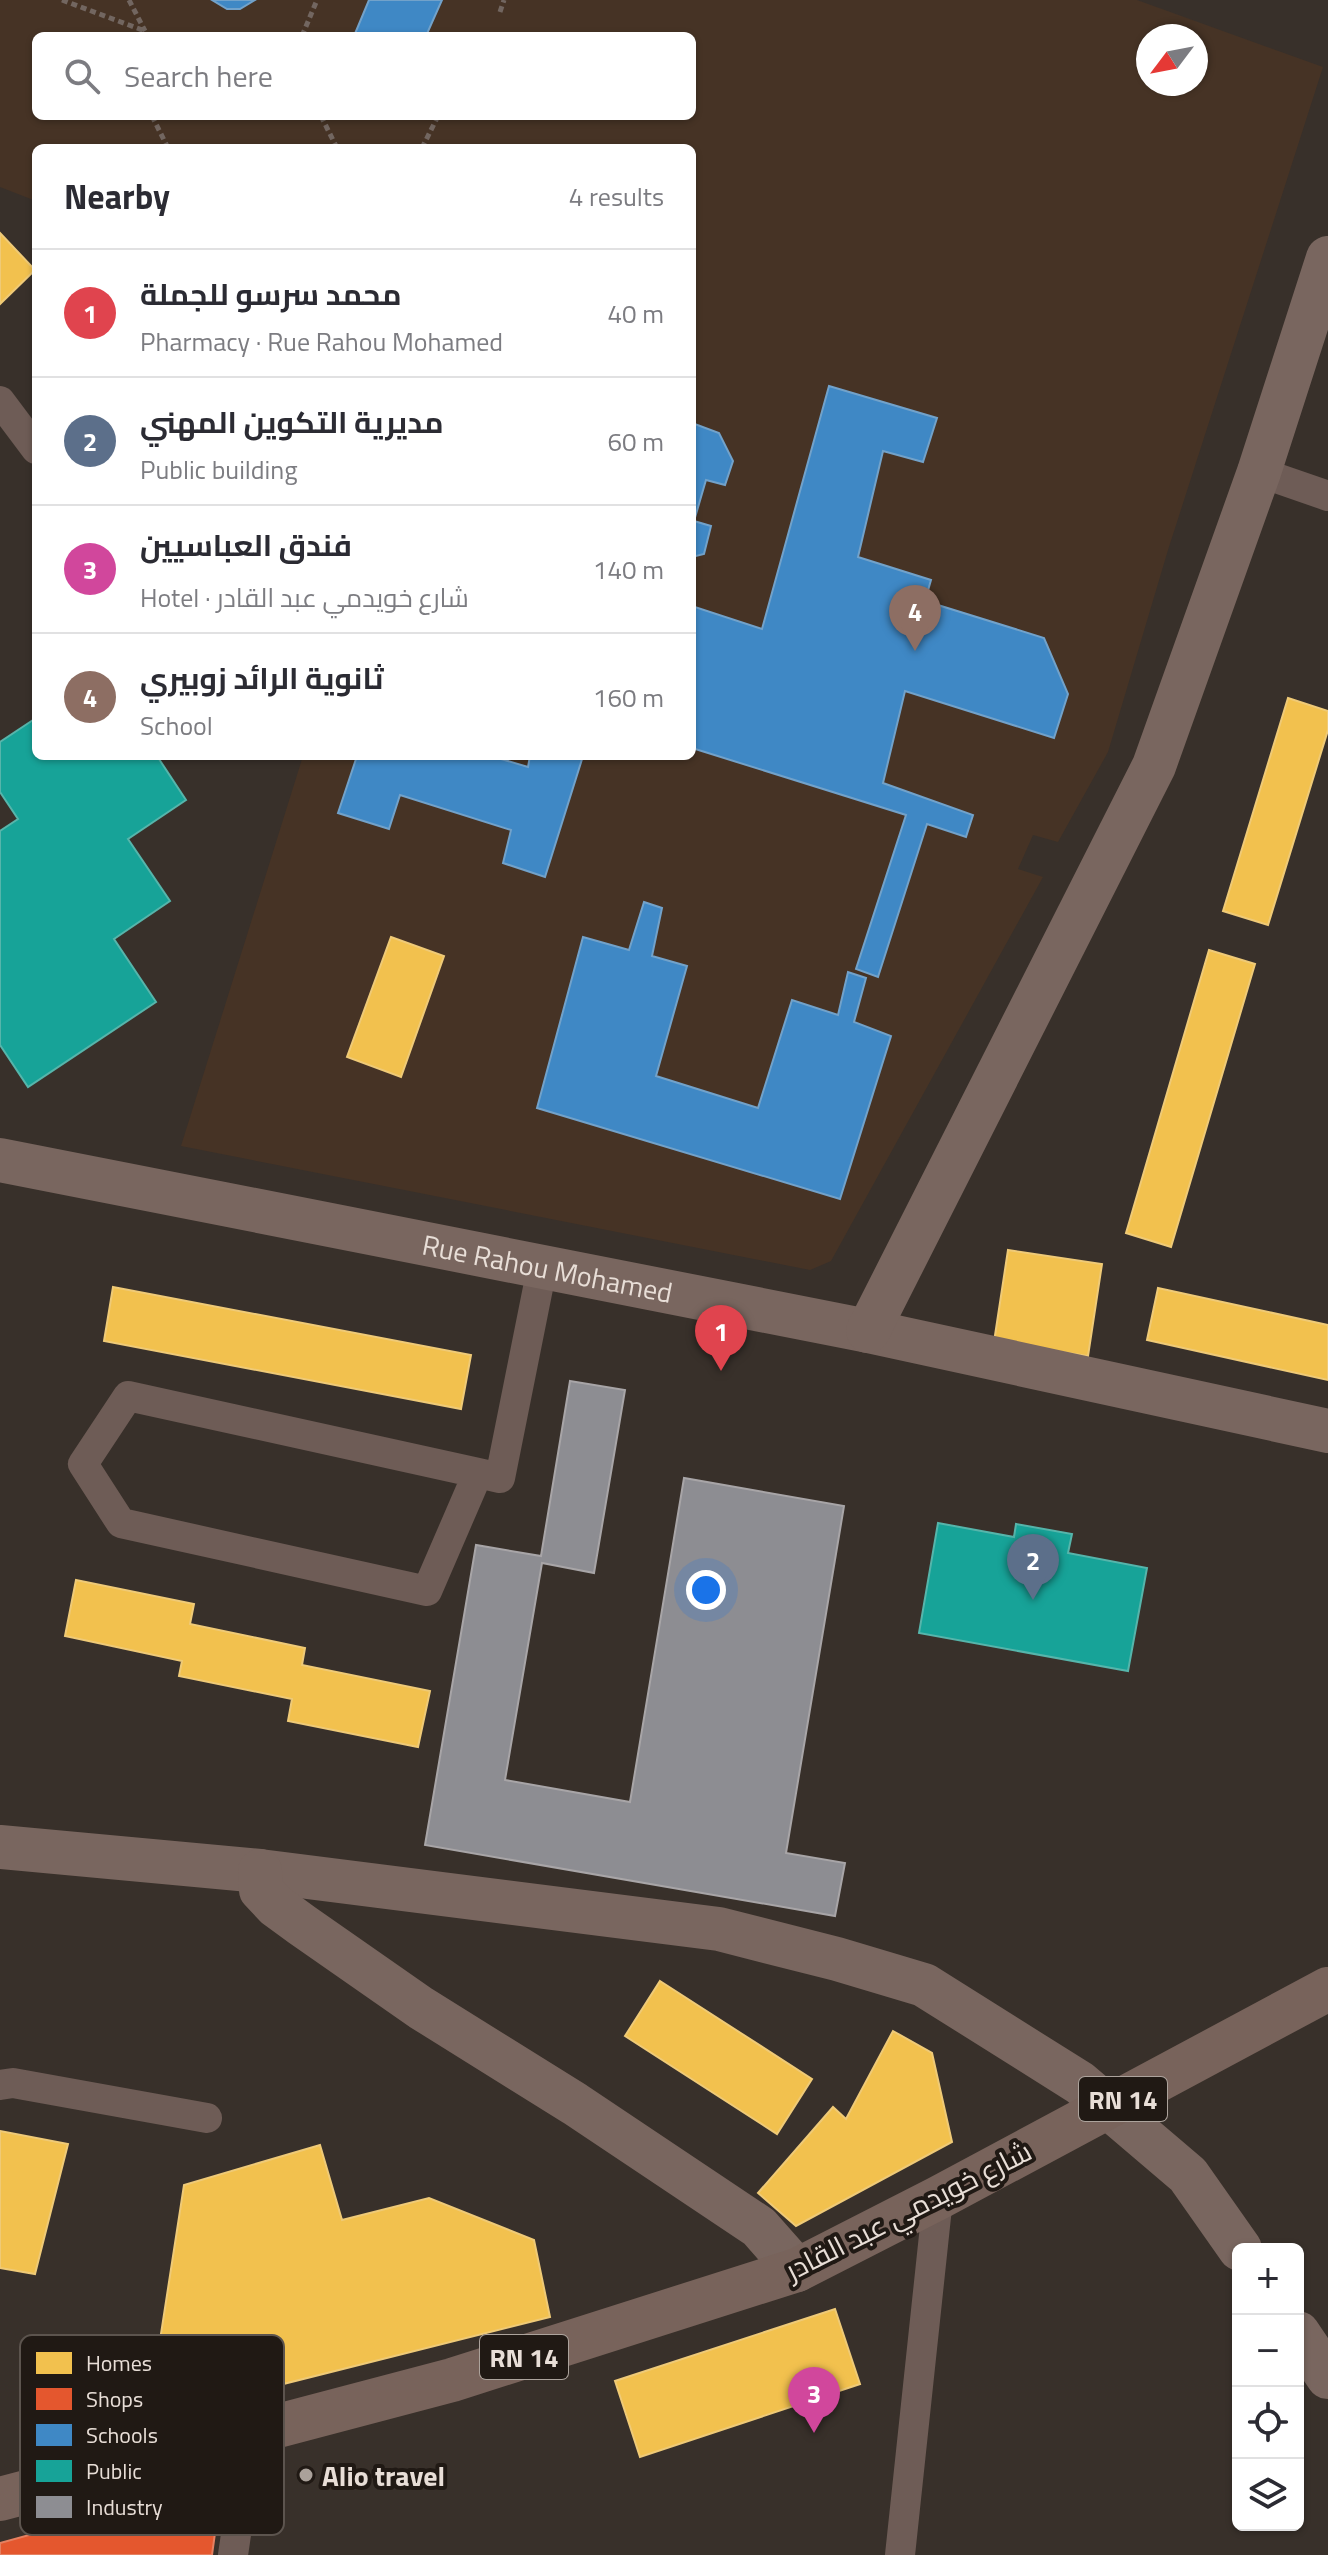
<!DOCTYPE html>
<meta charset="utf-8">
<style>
:root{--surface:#fff;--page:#f7f7f7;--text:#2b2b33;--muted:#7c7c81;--line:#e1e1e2;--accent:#2563eb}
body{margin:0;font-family:"Titillium Web",Cairo,sans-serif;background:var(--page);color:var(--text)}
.controls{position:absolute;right:24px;bottom:24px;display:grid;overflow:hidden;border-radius:12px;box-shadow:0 2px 6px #0004}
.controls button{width:72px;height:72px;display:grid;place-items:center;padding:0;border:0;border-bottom:2px solid var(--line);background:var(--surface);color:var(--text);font:40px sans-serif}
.compass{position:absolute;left:1136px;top:24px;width:72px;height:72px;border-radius:50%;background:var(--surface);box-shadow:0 2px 6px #0004;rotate:238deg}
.you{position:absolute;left:706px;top:1590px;width:28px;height:28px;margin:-20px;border:6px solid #fff;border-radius:50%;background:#1a73e8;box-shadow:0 0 0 12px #1a73e833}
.badge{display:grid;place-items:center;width:52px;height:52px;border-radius:50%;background:var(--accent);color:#fff;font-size:26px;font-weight:700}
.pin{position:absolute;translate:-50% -66px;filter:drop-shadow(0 2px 4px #0008)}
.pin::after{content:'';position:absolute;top:42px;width:28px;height:24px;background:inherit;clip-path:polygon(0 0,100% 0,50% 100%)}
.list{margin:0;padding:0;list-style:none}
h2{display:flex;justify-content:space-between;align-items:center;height:104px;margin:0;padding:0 32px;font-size:34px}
h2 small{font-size:26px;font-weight:400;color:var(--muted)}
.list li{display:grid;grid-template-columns:52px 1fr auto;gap:24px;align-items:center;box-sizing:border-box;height:128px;padding:0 32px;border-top:2px solid var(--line)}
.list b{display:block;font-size:30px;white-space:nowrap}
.list p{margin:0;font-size:26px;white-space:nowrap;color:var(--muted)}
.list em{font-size:26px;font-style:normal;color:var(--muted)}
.icon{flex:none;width:44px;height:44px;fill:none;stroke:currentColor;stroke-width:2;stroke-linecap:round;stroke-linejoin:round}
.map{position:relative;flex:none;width:1328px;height:2555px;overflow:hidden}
.search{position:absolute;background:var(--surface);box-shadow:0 2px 6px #0004;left:32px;top:32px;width:664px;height:88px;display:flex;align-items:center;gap:20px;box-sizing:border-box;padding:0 28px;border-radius:12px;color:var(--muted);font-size:30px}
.panel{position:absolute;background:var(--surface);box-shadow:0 2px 6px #0004;left:32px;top:144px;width:664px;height:616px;border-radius:12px}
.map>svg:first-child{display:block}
</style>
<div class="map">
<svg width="1328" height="2555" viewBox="0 0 1328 2555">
<rect width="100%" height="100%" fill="#38302a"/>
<path fill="#463325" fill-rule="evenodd" d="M0,0H1137L1323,67L1168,550L1108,752L1058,842L1033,835L1018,869L1043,877L831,1261L810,1270L181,1146L303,756H692V148H36V201L0,187ZM36,36H692V116H36ZM1148,36H1196V84H1148Z"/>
<g fill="#f2c14e" stroke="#efca77" stroke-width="2">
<polygon points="0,233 35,270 0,304"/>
<polygon points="1288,698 1328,711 1328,730 1268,925 1223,911"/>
<polygon points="391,937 444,956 401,1077 347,1057"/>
<polygon points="1209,950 1255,964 1171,1247 1126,1233"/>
<polygon points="1008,1250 1102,1264 1088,1356 994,1342"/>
<polygon points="113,1287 471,1355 461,1409 104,1341"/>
<polygon points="1158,1288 1328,1325 1328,1380 1147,1340"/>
<polygon points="76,1580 194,1604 190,1624 305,1648 302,1665 430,1691 418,1747 288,1721 292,1699 179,1676 182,1661 65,1636"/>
<polygon points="660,1981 812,2079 777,2134 625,2036"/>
<polygon points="893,2031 932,2053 952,2142 796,2226 758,2193 833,2107 846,2119"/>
<polygon points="0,2131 68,2144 35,2274 0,2268"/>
<polygon points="320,2145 342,2220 429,2198 534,2240 550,2317 148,2418 184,2185"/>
<polygon points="835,2309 860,2384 640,2457 615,2381"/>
</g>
<polygon fill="#e4572e" stroke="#e58061" stroke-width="2" points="222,2482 212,2555 0,2555 0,2543"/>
<g fill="#3f88c5" stroke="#72a2ca" stroke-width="2">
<polygon points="212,0 255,0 240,9 227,9"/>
<polygon points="369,0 442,0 426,36 354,36"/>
<polygon points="829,386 937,418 923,462 883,451 858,557 931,580 925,601 1044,638 1068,694 1054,738 905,691 883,783 973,815 966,837 927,824 878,977 856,969 906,815 692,748 692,620 695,607 762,629"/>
<polygon points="692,423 719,433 733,461 725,485 706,480 694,521 711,526 704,554 692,557"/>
<polygon points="357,756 491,756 528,767 530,756 583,756 545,877 503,863 511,830 400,795 389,829 338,813"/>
<polygon points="644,902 662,908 652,956 687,966 656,1076 758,1108 792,1000 838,1015 848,972 866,978 854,1022 891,1036 840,1199 537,1108 583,937 629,950"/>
</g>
<g fill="#17a398" stroke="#56b5ab" stroke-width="2">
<polygon points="36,718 36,756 157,756 186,800 128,839 170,901 114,939 156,1002 28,1087 0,1045 0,831 18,819 0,792 0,742"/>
<polygon points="938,1523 1014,1537 1016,1524 1072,1534 1068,1553 1147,1568 1128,1671 919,1633"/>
</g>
<polygon fill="#8d8d92" stroke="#a8a5a7" stroke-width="2" points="570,1381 625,1390 594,1573 542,1563 505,1780 630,1802 684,1478 844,1506 786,1853 845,1863 835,1916 425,1845 476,1545 541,1556"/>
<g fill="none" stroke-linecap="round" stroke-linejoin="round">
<g stroke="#726660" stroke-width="5" stroke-dasharray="6 4" stroke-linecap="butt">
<polyline points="62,0 145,31 145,36"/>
<polyline points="129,0 145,31"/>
<polyline points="500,12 504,0"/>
<polyline points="302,36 317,0"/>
<polyline points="152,116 168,148"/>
<polyline points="321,116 337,148"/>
<polyline points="422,148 438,116"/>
</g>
<g stroke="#6e5c56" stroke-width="30">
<polyline points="0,401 36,449"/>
<polyline points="1259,472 1328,496"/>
<polyline points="478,1473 427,1591 121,1523 83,1464 128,1396 478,1473 500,1478 542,1268"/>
<polyline points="0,2085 13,2083 207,2118"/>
<polyline points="233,2555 251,2432"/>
<polyline points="900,2555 938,2198"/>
</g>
<g stroke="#79665f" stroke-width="44">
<path id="s1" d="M0,1160L868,1331L1328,1431"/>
<polyline points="868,1331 1154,766 1259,472 1328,258"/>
<polyline points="0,1847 260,1871 719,1929 837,1959 924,1985 1080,2083 1188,2175 1240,2249"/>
<polyline points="260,1871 261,1890 276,1906 302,1925 421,2008 575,2104 759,2227 797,2270"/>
<polyline points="1298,2333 1328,2377"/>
</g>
<polyline stroke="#78635b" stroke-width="44" points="0,2499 452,2380 797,2270 938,2198 1328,1989"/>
</g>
<circle fill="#aaa19a" stroke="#201914" stroke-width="3" cx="306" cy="2475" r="8"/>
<g text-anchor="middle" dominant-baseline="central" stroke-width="8" stroke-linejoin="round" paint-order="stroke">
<g fill="#201914" stroke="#aca39c" stroke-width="2">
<rect x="1079" y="2077" width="88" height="44" rx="6"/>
<rect x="480" y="2335" width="88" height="44" rx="6"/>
</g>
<g font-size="26" font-weight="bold" fill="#e8ded7">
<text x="1123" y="2099">RN 14</text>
<text x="524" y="2357">RN 14</text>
</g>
<g font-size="28" fill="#e8ded7" stroke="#201914">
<text stroke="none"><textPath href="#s1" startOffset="558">Rue Rahou Mohamed</textPath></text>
<text transform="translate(908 2210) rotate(-27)">شارع خويدمي عبد القادر</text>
</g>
<g font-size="28" font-weight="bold" fill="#e8ded7" stroke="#201914" text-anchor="start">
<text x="322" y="2475">Alio travel</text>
</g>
</g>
<rect x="20" y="2335" width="264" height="200" rx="12" fill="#201914" stroke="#5c544e" stroke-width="2"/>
<rect x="36" y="2352" width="36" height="22" fill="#f2c14e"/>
<rect x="36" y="2388" width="36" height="22" fill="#e4572e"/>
<rect x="36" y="2424" width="36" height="22" fill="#3f88c5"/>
<rect x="36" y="2460" width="36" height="22" fill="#17a398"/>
<rect x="36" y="2496" width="36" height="22" fill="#8d8d92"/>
<g font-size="22" fill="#e8ded7">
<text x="86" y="2371">Homes</text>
<text x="86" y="2407">Shops</text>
<text x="86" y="2443">Schools</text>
<text x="86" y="2479">Public</text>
<text x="86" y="2515">Industry</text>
</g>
</svg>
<div class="controls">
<button>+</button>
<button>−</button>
<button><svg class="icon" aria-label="locate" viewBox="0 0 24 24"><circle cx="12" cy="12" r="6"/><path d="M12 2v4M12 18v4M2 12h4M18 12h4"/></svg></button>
<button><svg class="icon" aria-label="layers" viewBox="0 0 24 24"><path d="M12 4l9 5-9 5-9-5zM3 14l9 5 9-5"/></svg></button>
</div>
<svg class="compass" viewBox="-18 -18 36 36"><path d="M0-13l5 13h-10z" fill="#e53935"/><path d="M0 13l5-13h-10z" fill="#7c7c81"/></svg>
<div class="you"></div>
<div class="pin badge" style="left:721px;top:1371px;background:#e0444e">1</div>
<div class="pin badge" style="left:1033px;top:1600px;background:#5c6f8a">2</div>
<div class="pin badge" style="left:814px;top:2433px;background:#d1479c">3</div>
<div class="pin badge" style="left:915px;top:651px;background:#8d6e63">4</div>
<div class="search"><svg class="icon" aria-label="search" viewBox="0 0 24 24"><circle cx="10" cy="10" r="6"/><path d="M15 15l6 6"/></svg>Search here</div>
<section class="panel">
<h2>Nearby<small>4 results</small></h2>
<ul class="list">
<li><span class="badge" style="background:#e0444e">1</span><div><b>محمد سرسو للجملة</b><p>Pharmacy · Rue Rahou Mohamed</p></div><em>40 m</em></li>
<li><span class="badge" style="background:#5c6f8a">2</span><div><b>مديرية التكوين المهني</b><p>Public building</p></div><em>60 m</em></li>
<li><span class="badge" style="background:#d1479c">3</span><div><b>فندق العباسيين</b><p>Hotel · شارع خويدمي عبد القادر</p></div><em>140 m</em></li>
<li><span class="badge" style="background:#8d6e63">4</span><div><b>ثانوية الرائد زوبيري</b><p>School</p></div><em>160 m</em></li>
</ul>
</section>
</div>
